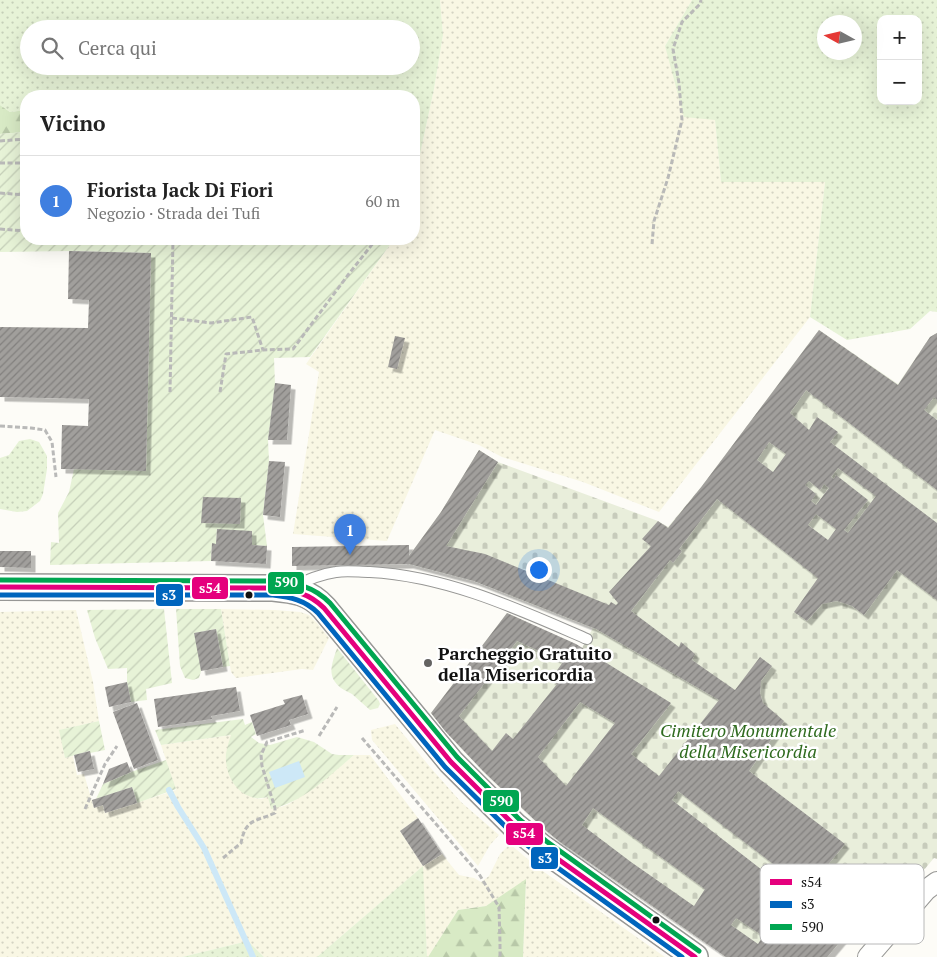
<!DOCTYPE html>
<html lang="it">
<meta charset="utf-8">
<style>
:root{--surface:#fff;--page:#f6f6f6;--text:#222;--muted:#767676;--line:#e0e0e0;--accent:#b45309}
body{margin:0;font-family:"PT Serif",serif;background:var(--page);color:var(--text)}
.controls{position:absolute;right:15px;top:15px;display:grid;overflow:hidden;border-radius:10px;box-shadow:0 5px 20px #0002}
.controls button{width:45px;height:45px;display:grid;place-items:center;padding:0;border:0;border-bottom:1px solid var(--line);background:var(--surface);color:var(--text);font:25px sans-serif}
.compass{position:absolute;left:817px;top:15px;width:45px;height:45px;border-radius:50%;background:var(--surface);box-shadow:0 5px 20px #0002;rotate:278deg}
.you{position:absolute;left:538px;top:569px;width:18px;height:18px;margin:-12px;border:4px solid #fff;border-radius:50%;background:#1a73e8;box-shadow:0 0 0 8px #1a73e833}
.badge{display:grid;place-items:center;width:32px;height:32px;border-radius:50%;background:var(--accent);color:#fff;font-size:16px;font-weight:700}
.pin{position:absolute;translate:-50% -41px;filter:drop-shadow(0 1px 2px #0008)}
.pin::after{content:'';position:absolute;top:26px;width:18px;height:15px;background:inherit;clip-path:polygon(0 0,100% 0,50% 100%)}
.list{margin:0;padding:0;list-style:none}
h2{display:flex;justify-content:space-between;align-items:center;height:65px;margin:0;padding:0 20px;font-size:21px}
h2 small{font-size:16px;font-weight:400;color:var(--muted)}
.list li{display:grid;grid-template-columns:32px 1fr auto;gap:15px;align-items:center;box-sizing:border-box;height:90px;padding:0 20px;border-top:1px solid var(--line)}
.list b{display:block;font-size:19px;white-space:nowrap}
.list p{margin:0;font-size:16px;white-space:nowrap;color:var(--muted)}
.list em{font-size:16px;font-style:normal;color:var(--muted)}
.icon{flex:none;width:28px;height:28px;fill:none;stroke:currentColor;stroke-width:2;stroke-linecap:round;stroke-linejoin:round}
.map{position:relative;flex:none;width:937px;height:957px;overflow:hidden}
.search{position:absolute;background:var(--surface);box-shadow:0 5px 20px #0002;left:20px;top:20px;width:400px;height:55px;display:flex;align-items:center;gap:12px;box-sizing:border-box;padding:0 18px;border-radius:28px;color:var(--muted);font-size:19px}
.panel{position:absolute;background:var(--surface);box-shadow:0 5px 20px #0002;left:20px;top:90px;width:400px;height:155px;border-radius:20px}
.map>svg:first-child{display:block}
</style>
<div class="map">
<svg width="937" height="957" viewBox="0 0 937 957">
<defs>
<pattern id="farmland-dots" width="8" height="8" patternUnits="userSpaceOnUse" patternTransform="scale(1.25)"><rect width="8" height="8" fill="#f9f7e4"/><path d="M2 2h.1M6 6h.1" fill="none" stroke="#d4d3c3" stroke-width="1.8" stroke-linecap="round"/></pattern>
<pattern id="grass-dots" width="8" height="8" patternUnits="userSpaceOnUse" patternTransform="scale(1.25)"><rect width="8" height="8" fill="#e7f3d7"/><path d="M2 2h.1M6 6h.1" fill="none" stroke="#c5cfb8" stroke-width="1.8" stroke-linecap="round"/></pattern>
<pattern id="forest-firs" width="22" height="20" patternUnits="userSpaceOnUse" patternTransform="scale(1.25)"><rect width="22" height="20" fill="#d8eac5"/><path d="M5 1l3.5 6h-7zM16 11l3.5 6h-7z" fill="#b8c8a8"/></pattern>
<pattern id="cemetery-stones" width="16" height="16" patternUnits="userSpaceOnUse" patternTransform="scale(1.25)"><rect width="16" height="16" fill="#e9eedb"/><path d="M2 7V4a2 2 0 0 1 4 0v3zM10 15v-3a2 2 0 0 1 4 0v3z" fill="#c7cbbb"/></pattern>
<pattern id="garden-furrows" width="10" height="10" patternUnits="userSpaceOnUse" patternTransform="scale(1.25)"><rect width="10" height="10" fill="#e7f3d7"/><path d="M-1 1l2-2M0 10L10 0M9 11l2-2" fill="none" stroke="#c5cfb8"/></pattern>
<pattern id="building-hatch" width="6" height="6" patternUnits="userSpaceOnUse" patternTransform="scale(1.25)"><rect width="6" height="6" fill="#a19f9c"/><path d="M-1 1l2-2M0 6l6-6M5 7l2-2" fill="none" stroke="#82807e"/></pattern>
<filter id="shadow"><feDropShadow dx="4.5" dy="4.5" stdDeviation="0" flood-color="#0004"/></filter>
</defs>
<rect width="100%" height="100%" fill="#fdfcf7"/>
<g fill="url(#farmland-dots)">
<polygon points="440,0 692,0 665,46 715,120 721,182 825,182 810,317 659,512 583,482 502,457 479,445 435,430 387,541 293,534 319,372 306,364 394,239 414,239 414,182 434,89 443,35"/>
<polygon points="221,609 275,610 300,612 309,615 317,623 329,638 313,670 302,669 236,678 231,672 230,666"/>
<polygon points="76,610 93,682 99,721 60,730 65,758 73,756 77,775 84,774 94,808 103,805 105,813 176,790 161,745 232,735 229,742 254,798 261,799 268,797 281,807 289,804 318,785 354,755 370,755 418,818 400,831 423,866 442,854 459,875 474,878 481,882 489,876 500,854 510,844 537,867 665,957 523,957 526,880 486,906 458,910 428,957 427,957 422,867 317,957 264,957 248,941 182,957 0,957 0,612"/>
<polygon points="395,724 430,767 461,802 499,835 490,845 478,866 372,740 371,730"/>
</g>
<g fill="url(#grass-dots)" fill-rule="evenodd">
<path d="M0,0H440L443,35L434,89L414,182V96H26V110L10,112L0,105ZM29,29H411V66H29Z"/>
<path d="M692,0H937V312L930,311L910,329L847,340L810,317L825,182H721L715,120L684,117L665,46ZM881,19H918V101H881ZM824,22H854V52H824Z"/>
<polygon points="30,439 39,442 47,456 47,469 43,494 40,501 27,511 17,512 0,509 0,458 9,455 19,441"/>
<polygon points="423,866 427,957 317,957"/>
<polygon points="248,941 264,957 182,957"/>
</g>
<g fill="url(#forest-firs)">
<polygon points="0,105 10,112 26,110 26,132 0,134"/>
<polygon points="526,879 523,957 428,957 458,910 486,906"/>
</g>
<path fill="url(#cemetery-stones)" d="M819,330L898,384L930,337L937,333V859L934,858L862,944L848,933L827,957H726L560,842C542,827 525,811 508,795C481,769 454,742 431,713L507,613L582,648L593,628L474,581L409,564V556L441,512L479,450L498,462L658,521L668,527L702,486Z"/>
<g fill="url(#garden-furrows)">
<polygon points="26,132 26,239 394,239 310,357 274,358 275,384 268,440 269,461 263,515 267,546 252,545 217,529 216,544 212,544 211,561 50,565 51,542 59,543 58,513 69,492 74,469 146,470 151,253 69,251 0,252 0,134"/>
<polygon points="164,609 172,683 146,689 147,700 131,702 127,682 127,668 108,669 95,638 87,610"/>
<polygon points="176,609 221,609 230,666 223,667 216,629 195,633 201,671 199,678 193,680 185,678 180,666"/>
<path d="M337,648L379,701L380,704L378,708L370,710C364,705 358,699 352,694C348,692 344,690 341,688C326,676 332,664 337,648Z"/>
<path d="M243,719L245,725L252,722L256,734L251,737L259,743L270,745L297,737L314,742L332,754L339,755H354C329,776 304,802 271,809L268,797C242,804 224,778 226,754C227,747 229,741 231,735L161,745L155,730Z"/>
<polygon points="99,721 105,750 90,753 89,751 65,758 59,730"/>
<polygon points="166,760 176,789 137,803 132,787 96,799 103,784 131,772"/>
</g>
<polygon fill="#cde8f7" points="299,761 305,777 275,788 269,772"/>
<g fill="none" stroke-linecap="round" stroke-linejoin="round">
<polyline stroke="#cde8f7" stroke-width="6" points="169,790 178,807 204,848 253,957"/>
</g>
<g fill="url(#building-hatch)" fill-rule="evenodd" filter="url(#shadow)">
<polygon points="69,251 151,253 146,471 61,469 62,425 88,426 89,399 0,397 0,327 88,328 89,300 68,299"/>
<path d="M819,330L898,385L930,337L937,333V400L934,397L924,410L937,420V490L806,390L790,413L809,430L817,417L838,432L830,442L937,523V600L897,570L864,615L852,606L837,601L822,604L807,621L794,612L818,578L717,499L679,549L682,551L673,563L670,560L631,611L679,647L681,642L695,654L692,660L735,690L760,657L772,666L761,681L760,693L763,703L784,721L749,771L845,844L807,890L678,791L672,800L815,911L824,901L855,924L827,957H726L560,842L543,828L483,771L445,731L431,713L507,613L576,644L671,703L631,754L659,776L719,700L596,629L474,581L409,564L292,566V547L409,545V556L441,512L479,450L498,462L446,546L485,554L609,605L611,602L616,605L618,603L609,592L651,546L642,539L658,521L668,528L702,486ZM769,442L786,454L773,472L757,460ZM838,468L876,496L848,533L844,530L868,500L836,475L834,479L831,477ZM809,481L820,490L824,484L829,488L816,505L811,501L816,494L805,485ZM816,514L836,529L828,540L808,525ZM517,641L563,662L550,680L557,684L513,739L506,733L492,751L459,716ZM580,702L615,723L566,786L538,757ZM593,808L705,889L694,906L631,862L582,825ZM736,918L763,936L758,944L731,925Z"/>
<polygon points="395,336 405,338 397,369 388,367"/>
<polygon points="275,383 291,385 287,440 268,440"/>
<polygon points="269,461 285,462 280,517 263,515"/>
<polygon points="203,497 241,498 240,524 201,523"/>
<polygon points="217,529 252,531 252,545 267,546 266,564 211,561 212,543 216,544"/>
<polygon points="0,551 31,551 31,568 0,567"/>
<polygon points="216,629 223,667 201,671 194,633"/>
<polygon points="127,682 131,702 109,707 105,687"/>
<polygon points="236,687 240,711 211,716 212,719 158,727 154,699"/>
<polygon points="302,695 308,714 289,720 291,725 257,736 250,715 285,704 283,700"/>
<polygon points="137,703 158,760 134,769 113,712"/>
<polygon points="90,751 94,769 78,772 74,755"/>
<polygon points="127,762 131,772 103,784 109,769"/>
<polygon points="132,787 137,803 105,813 103,805 94,808 92,800"/>
<polygon points="418,818 442,854 423,866 400,831"/>
</g>
<g fill="none" stroke-linecap="round" stroke-linejoin="round">
<defs>
<path id="service" d="M293,587C307,580 320,574 336,572C347,570 359,572 370,572C447,576 518,609 587,639"/>
<polyline id="minor" points="868,957 926,890 937,882"/>
<path id="tertiary" d="M0,587L273,588C294,590 310,592 324,608L451,762L515,826L541,847L695,957"/>
</defs>
<use href="#service" stroke="#979795" stroke-width="12"/>
<use href="#minor" stroke="#979795" stroke-width="22"/>
<use href="#tertiary" stroke="#979795" stroke-width="28"/>
<g stroke="#b9b9b8" stroke-width="3" stroke-dasharray="5 2.5" stroke-linecap="butt">
<polyline points="0,141 26,139"/>
<polyline points="0,163 26,163"/>
<polyline points="0,193 26,195"/>
<polyline points="0,229 26,231"/>
<polyline points="652,244 654,221 668,178 682,120 679,83 673,49 682,22 700,4 701,0"/>
<polyline points="172,318 211,323 252,317 263,350"/>
<polyline points="170,392 173,239 170,239"/>
<polyline points="220,392 226,354 263,350 293,349 348,275 374,242 371,239"/>
<polyline points="0,426 31,428 45,430 52,442 56,477"/>
<polyline points="319,736 337,707"/>
<polyline points="362,738 479,874 499,907 500,943 500,957"/>
<polyline points="85,809 105,764 117,746"/>
<path d="M223,858L241,843C246,818 255,822 275,813V808L262,766L261,755L267,742L306,730"/>
</g>
<use href="#service" stroke="#fffffe" stroke-width="10"/>
<use href="#minor" stroke="#fffffe" stroke-width="20"/>
<use href="#tertiary" stroke="#fffffe" stroke-width="25"/>
<defs>
<path id="bus-1" d="M0,587L273,588C293,590 309,593 324,608L451,762L515,826L541,847L695,957"/>
<path id="bus-2" d="M0,595H273C290,597 305,600 318,613L445,767L510,831L537,853L682,957"/>
<path id="bus-3" d="M0,580L273,581C296,583 313,586 330,603L457,757L520,820L546,841L699,951"/>
</defs>
<use href="#bus-1" stroke="#fff" stroke-width="9"/>
<use href="#bus-2" stroke="#fff" stroke-width="9"/>
<use href="#bus-3" stroke="#fff" stroke-width="9"/>
<use href="#bus-1" stroke="#e5007d" stroke-width="5"/>
<use href="#bus-2" stroke="#0065bd" stroke-width="5"/>
<use href="#bus-3" stroke="#00a651" stroke-width="5"/>
</g>
<g fill="#111" stroke="#fff" stroke-width="2">
<circle cx="249" cy="595" r="4.5"/>
<circle cx="656" cy="920" r="4.5"/>
</g>
<circle fill="#646362" stroke="#fff" stroke-width="2" cx="428" cy="663" r="5"/>
<g text-anchor="middle" dominant-baseline="central" stroke-width="5" stroke-linejoin="round" paint-order="stroke">
<g font-size="18" font-weight="bold" fill="#111" stroke="#fff" text-anchor="start">
<text x="438" y="653">Parcheggio Gratuito<tspan x="438" dy="21">della Misericordia</tspan></text>
</g>
<g font-size="18" font-style="italic" fill="#2f6b1f" stroke="#fff">
<text x="748" y="730">Cimitero Monumentale<tspan x="748" dy="21">della Misericordia</tspan></text>
</g>
</g>
<rect x="760" y="864" width="164" height="80" rx="8" fill="#fff" stroke="#b8b8b8" stroke-width="1"/>
<rect x="770" y="879" width="22" height="6" fill="#e5007d"/>
<rect x="770" y="901" width="22" height="7" fill="#0065bd"/>
<rect x="770" y="924" width="22" height="6" fill="#00a651"/>
<g font-size="14" fill="#111">
<text x="801" y="887">s54</text>
<text x="801" y="909">s3</text>
<text x="801" y="932">590</text>
</g>
<g stroke="#fff" stroke-width="2">
<rect x="267" y="571" width="38" height="24" rx="5" fill="#00a651"/>
<rect x="191" y="576" width="38" height="24" rx="5" fill="#e5007d"/>
<rect x="155" y="583" width="29" height="24" rx="5" fill="#0065bd"/>
<rect x="482" y="789" width="38" height="24" rx="5" fill="#00a651"/>
<rect x="505" y="822" width="39" height="24" rx="5" fill="#e5007d"/>
<rect x="530" y="846" width="29" height="24" rx="5" fill="#0065bd"/>
</g>
<g font-size="14" text-anchor="middle" font-weight="bold" fill="#fff">
<text x="286" y="587">590</text>
<text x="210" y="593">s54</text>
<text x="169" y="600">s3</text>
<text x="501" y="806">590</text>
<text x="524" y="838">s54</text>
<text x="545" y="863">s3</text>
</g>
</svg>
<div class="controls">
<button>+</button>
<button>−</button>
</div>
<svg class="compass" viewBox="-18 -18 36 36"><path d="M0-13l5 13h-10z" fill="#e53935"/><path d="M0 13l5-13h-10z" fill="#767676"/></svg>
<div class="you"></div>
<div class="pin badge" style="left:350px;top:555px;background:#3f7fe0">1</div>
<div class="search"><svg class="icon" aria-label="search" viewBox="0 0 24 24"><circle cx="10" cy="10" r="6"/><path d="M15 15l6 6"/></svg>Cerca qui</div>
<section class="panel">
<h2>Vicino<small></small></h2>
<ul class="list">
<li><span class="badge" style="background:#3f7fe0">1</span><div><b>Fiorista Jack Di Fiori</b><p>Negozio · Strada dei Tufi</p></div><em>60 m</em></li>
</ul>
</section>
</div>
